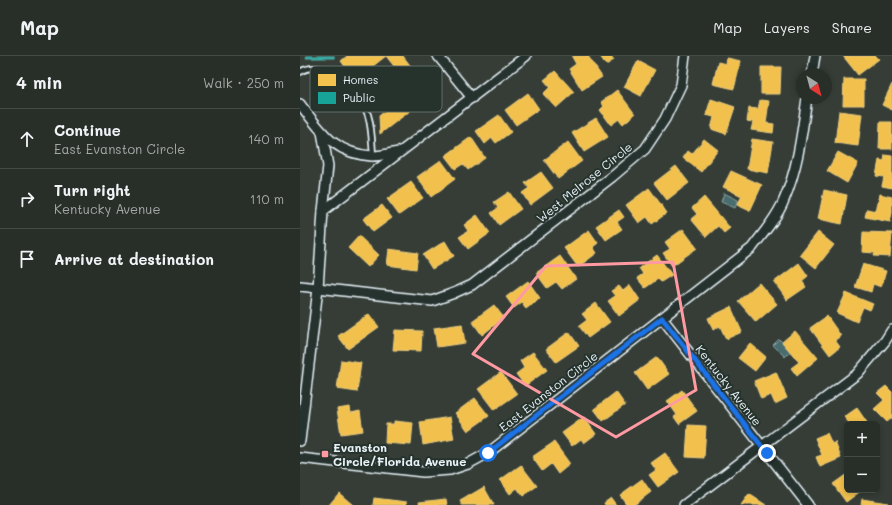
<!DOCTYPE html>
<meta charset="utf-8">
<style>
:root{--surface:#282e28;--page:#343a34;--text:#f1f3f6;--muted:#a5a8a8;--line:#444a45}
body{margin:0;font-family:Mali,sans-serif;background:var(--page);color:var(--text)}
.controls{position:absolute;right:12px;bottom:12px;display:grid;overflow:hidden;border-radius:6px;box-shadow:0 2px 6px #0003}
.controls button{width:36px;height:36px;display:grid;place-items:center;padding:0;border:0;border-bottom:1px solid var(--line);background:var(--surface);color:var(--text);font:20px sans-serif}
.compass{position:absolute;left:496px;top:12px;width:36px;height:36px;border-radius:50%;background:var(--surface);box-shadow:0 2px 6px #0003;rotate:144deg}
.stop{position:absolute;width:12px;height:12px;margin:-9px;border:3px solid #1a73e8;border-radius:50%;background:#fff}
.stop.end{background:#1a73e8;border-color:#fff;box-shadow:0 1px 4px #0008}
.list{margin:0;padding:0;list-style:none}
h2{display:flex;justify-content:space-between;align-items:center;height:52px;margin:0;padding:0 16px;font-size:17px}
h2 small{font-size:13px;font-weight:400;color:var(--muted)}
.list li{display:grid;grid-template-columns:26px 1fr auto;gap:12px;align-items:center;box-sizing:border-box;height:60px;padding:0 16px;border-top:1px solid var(--line)}
.list b{display:block;font-size:15px;white-space:nowrap}
.list p{margin:0;font-size:13px;white-space:nowrap;color:var(--muted)}
.list em{font-size:13px;font-style:normal;color:var(--muted)}
.icon{flex:none;width:22px;height:22px;fill:none;stroke:currentColor;stroke-width:2;stroke-linecap:round;stroke-linejoin:round}
.map{position:relative;flex:none;width:592px;height:449px;overflow:hidden}
header{display:flex;align-items:center;gap:24px;box-sizing:border-box;height:56px;padding:0 20px;background:var(--surface);border-bottom:1px solid var(--line)}
header strong{font-size:19px}
nav{display:flex;gap:22px;margin-inline-start:auto;font-size:14px}
main{display:flex}
aside{flex:1;background:var(--surface)}
.map>svg:first-child{display:block}
</style>
<header>
<strong>Map</strong>
<nav><a>Map</a><a>Layers</a><a>Share</a></nav>
</header>
<main>
<aside>
<h2>4 min<small>Walk · 250 m</small></h2>
<ul class="list">
<li><svg class="icon" aria-label="ahead" viewBox="0 0 24 24"><path d="M12 20V5M6 11l6-6 6 6"/></svg><div><b>Continue</b><p>East Evanston Circle</p></div><em>140 m</em></li>
<li><svg class="icon" aria-label="right" viewBox="0 0 24 24"><path d="M7 20v-9h11M14 6l5 5-5 5"/></svg><div><b>Turn right</b><p>Kentucky Avenue</p></div><em>110 m</em></li>
<li><svg class="icon" aria-label="arrive" viewBox="0 0 24 24"><path d="M6 21V4h12l-3 4 3 4H6"/></svg><div><b>Arrive at destination</b></div></li>
</ul>
</aside>
<div class="map">
<svg width="592" height="449" viewBox="0 0 592 449">
<rect width="100%" height="100%" fill="#353d36"/>
<filter id="ink" filterUnits="userSpaceOnUse"><feTurbulence type="fractalNoise" baseFrequency=".025" numOctaves="2"/><feDisplacementMap in="SourceGraphic" scale="8" xChannelSelector="R" yChannelSelector="G"/><feConvolveMatrix kernelMatrix="1 2 1 2 8 2 1 2 1" color-interpolation-filters="sRGB"/></filter>
<g filter="url(#ink)">
<g fill="#496c6e" stroke="#89a1a5">
<polygon points="424,137 438,144 435,152 421,146"/>
<polygon points="479,283 491,295 485,301 473,289"/>
</g>
<g fill="#f2c14e" stroke="#efcf81">
<polygon points="47,0 103,0 132,38 80,78 79,60 112,33 86,0 55,24 41,5"/>
<polygon points="274,0 288,0 302,21 282,34 269,13 276,8 272,1"/>
<polygon points="300,0 311,0 314,4 306,9"/>
<polygon points="543,0 576,0 579,3 558,19"/>
<polygon points="427,2 441,5 434,33 413,28 418,6 426,8"/>
<polygon points="338,5 355,14 341,40 324,31"/>
<polygon points="461,11 481,11 480,38 461,38"/>
<polygon points="255,15 274,36 256,52 243,38 250,31 244,24"/>
<polygon points="544,23 564,23 564,49 543,49"/>
<polygon points="592,28 592,54 582,49"/>
<polygon points="317,34 335,58 323,68 319,63 311,69 300,54 304,50 301,46"/>
<polygon points="228,37 239,53 216,69 205,54"/>
<polygon points="411,43 435,51 426,78 411,73 414,61 406,59"/>
<polygon points="460,44 469,45 466,67 474,68 473,77 451,74 453,66 447,65 449,52 458,53"/>
<polygon points="539,55 562,58 558,90 535,87"/>
<polygon points="199,59 211,76 196,87 192,82 185,88 176,75"/>
<polygon points="296,62 308,81 284,96 272,77"/>
<polygon points="580,66 592,66 592,93 579,93"/>
<polygon points="171,81 185,102 168,114 163,108 155,113 145,100"/>
<polygon points="404,83 418,94 401,116 383,102 388,95 392,98"/>
<polygon points="452,83 473,86 468,117 447,113"/>
<polygon points="268,86 282,105 258,123 244,104"/>
<polygon points="538,96 558,107 547,127 527,115"/>
<polygon points="585,99 592,100 592,132 582,130 584,121 576,120 579,104 584,105"/>
<polygon points="141,104 155,123 131,141 117,121"/>
<polygon points="376,110 389,127 367,144 354,127"/>
<polygon points="431,115 462,129 450,155 437,149 442,140 423,131"/>
<polygon points="241,116 253,132 230,149 222,137 229,132 225,127"/>
<polygon points="111,126 123,142 99,159 87,143"/>
<polygon points="349,132 367,157 352,168 347,161 339,167 326,149"/>
<polygon points="524,134 547,139 542,168 518,163"/>
<polygon points="209,136 221,153 199,169 191,157 198,152 194,146"/>
<polygon points="580,138 592,141 592,157 590,166 565,161 567,153 576,155"/>
<polygon points="404,141 430,172 424,177 418,170 406,181 391,163 397,158 392,152"/>
<polygon points="82,149 92,162 73,176 63,163"/>
<polygon points="319,154 324,161 317,166 322,173 306,184 296,170"/>
<polygon points="177,159 190,177 168,193 159,181 168,175 164,169"/>
<polygon points="383,173 397,192 372,210 363,197 370,193 365,186"/>
<polygon points="289,174 298,187 293,191 297,197 278,211 264,192"/>
<polygon points="518,176 534,189 516,212 500,199"/>
<polygon points="563,176 592,177 590,201 574,200 575,197 562,196"/>
<polygon points="59,180 79,199 68,211 48,192"/>
<polygon points="145,185 154,200 132,213 123,199"/>
<polygon points="89,193 118,197 116,213 87,209"/>
<polygon points="357,199 372,219 361,226 358,223 345,232 337,222 343,218 339,212"/>
<polygon points="260,200 276,223 262,233 256,226 247,232 236,217"/>
<polygon points="499,207 508,220 502,225 506,231 487,244 474,226"/>
<polygon points="563,208 586,215 581,231 573,228 571,236 555,231"/>
<polygon points="228,225 240,242 226,253 222,246 214,252 206,241"/>
<polygon points="459,227 477,248 456,266 438,245"/>
<polygon points="330,229 340,244 319,260 308,245 315,240 311,235 319,230 323,235"/>
<polygon points="546,237 573,248 570,254 563,251 557,266 537,257"/>
<polygon points="296,247 310,266 288,282 279,270 287,264 282,258"/>
<polygon points="194,249 204,262 182,279 172,265"/>
<polygon points="431,251 442,276 426,283 420,270 413,274 408,262"/>
<polygon points="69,258 79,271 48,293 38,280"/>
<polygon points="527,260 541,280 535,284 540,291 530,299 510,272"/>
<polygon points="162,268 165,287 137,291 134,272"/>
<polygon points="95,274 122,275 121,295 93,294"/>
<polygon points="495,275 518,302 497,320 491,312 499,306 482,286"/>
<polygon points="269,276 279,290 256,306 246,293"/>
<polygon points="450,287 466,301 455,315 438,302"/>
<polygon points="233,296 247,314 225,330 216,318 224,312 220,305"/>
<polygon points="357,301 369,318 347,334 335,317"/>
<polygon points="41,304 61,307 57,336 37,333"/>
<polygon points="201,316 217,338 194,354 178,333"/>
<polygon points="476,316 487,342 475,348 471,339 461,343 454,325"/>
<polygon points="586,330 592,336 592,362 587,366 574,353 584,344 577,337"/>
<polygon points="382,334 397,355 379,368 374,361 377,359 367,345"/>
<polygon points="316,336 325,349 303,365 294,353"/>
<polygon points="175,342 189,360 168,375 155,357"/>
<polygon points="50,351 51,357 60,355 63,375 41,378 37,353"/>
<polygon points="557,352 568,368 550,368 544,361"/>
<polygon points="150,361 154,383 123,389 120,366"/>
<polygon points="284,361 296,378 284,387 281,383 272,390 262,377"/>
<polygon points="94,365 113,367 111,389 85,387 86,368 94,368"/>
<polygon points="388,369 406,370 404,402 386,401"/>
<polygon points="527,377 532,388 535,386 541,402 520,411 516,401 522,399 515,382"/>
<polygon points="254,386 270,408 258,418 251,408 242,415 232,401"/>
<polygon points="365,397 379,416 358,431 349,419 356,414 351,407"/>
<polygon points="221,409 237,430 223,440 217,432 210,438 200,424"/>
<polygon points="547,418 547,434 562,434 546,446 533,428"/>
<polygon points="342,423 351,436 334,449 327,449 320,439"/>
<polygon points="184,431 194,449 162,449 160,445"/>
<polygon points="39,437 53,449 29,449"/>
<polygon points="449,438 466,449 441,449"/>
<polygon points="74,442 107,446 106,449 73,449"/>
<polygon points="311,442 316,449 305,449 304,447"/>
<polygon points="146,443 147,449 120,449 119,446"/>
<polygon points="562,443 588,447 587,449 561,449"/>
</g>
<rect fill="#17a398" stroke="#56bab5" x="6" y="0" width="28" height="2"/>
<g fill="none" stroke-linecap="round" stroke-linejoin="round">
<defs>
<path id="service" d="M0,16C26,0 61,36 68,59C72,72 72,87 73,100"/>
<g id="minor">
<polyline points="138,0 172,42"/>
<polyline points="512,18 515,0"/>
<path d="M0,48C21,75 34,98 72,100C81,100 90,97 99,96"/>
<polyline points="23,155 226,0"/>
<polyline points="0,230 132,245 154,237 172,229 312,121 345,93 365,63 381,29 385,0"/>
<polyline points="362,262 508,449"/>
<polyline points="0,385 18,232 23,155 28,110 22,76"/>
<path d="M0,402L123,416L150,414L168,408L188,397L452,192C463,177 477,162 484,144C498,112 502,76 507,42"/>
<polyline points="384,449 557,318 585,285 592,274"/>
</g>
</defs>
<use href="#service" stroke="#e8f1f8" stroke-width="8"/>
<use href="#minor" stroke="#e8f1f8" stroke-width="12"/>
<use href="#service" stroke="#26332d" stroke-width="4.5"/>
<use href="#minor" stroke="#26332d" stroke-width="9"/>
</g>
</g>
<g fill="none" stroke-linecap="round" stroke-linejoin="round" filter="url(#ink)">
<polyline stroke="#1a73e8" stroke-width="5" points="188,397 362,262 467,397"/>
</g>
<path fill="none" stroke="#ff9aa2" stroke-width="3" stroke-linejoin="round" d="M373,206L396,334L316,381L173,298L246,210Z"/>
<rect fill="#ff9aa2" stroke="#26332d" stroke-width="1.5" x="21" y="394" width="8" height="8" rx="2"/>
<g text-anchor="middle" dominant-baseline="central" stroke-width="4" stroke-linejoin="round" paint-order="stroke">
<g font-size="12" fill="#e8f1f8" stroke="#26332d">
<text transform="translate(284 126) rotate(-39)">West Melrose Circle</text>
<text transform="translate(429 329) rotate(52)">Kentucky Avenue</text>
<text transform="translate(248 335) rotate(-38)">East Evanston Circle</text>
</g>
<g font-size="12" font-weight="bold" fill="#e8f1f8" stroke="#26332d" text-anchor="start">
<text x="33" y="391">Evanston<tspan x="33" dy="14">Circle/Florida Avenue</tspan></text>
</g>
</g>
<rect x="10" y="10" width="132" height="46" rx="6" fill="#26332d" stroke="#606c6a" stroke-width="1"/>
<rect x="18" y="18" width="18" height="12" fill="#f2c14e"/>
<rect x="18" y="36" width="18" height="12" fill="#17a398"/>
<g font-size="11" fill="#e8f1f8">
<text x="43" y="28">Homes</text>
<text x="43" y="46">Public</text>
</g>
</svg>
<div class="controls">
<button>+</button>
<button>−</button>
</div>
<svg class="compass" viewBox="-18 -18 36 36"><path d="M0-13l5 13h-10z" fill="#e53935"/><path d="M0 13l5-13h-10z" fill="#a5a8a8"/></svg>
<div class="stop" style="left:188px;top:397px"></div>
<div class="stop end" style="left:467px;top:397px"></div>
</div>
</main>
